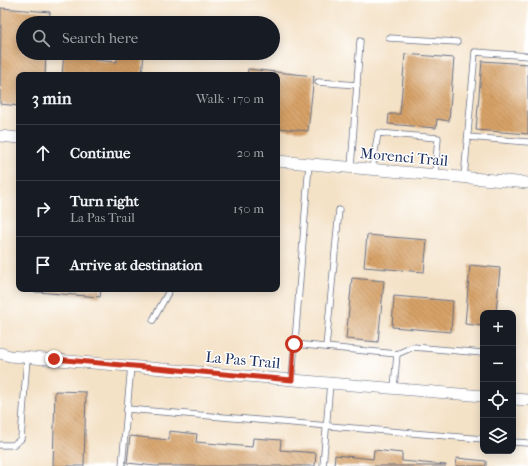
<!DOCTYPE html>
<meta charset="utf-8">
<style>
:root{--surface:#171b24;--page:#242831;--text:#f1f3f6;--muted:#9ea1a6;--line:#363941}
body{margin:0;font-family:"IM FELL French Canon",serif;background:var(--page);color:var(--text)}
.controls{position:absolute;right:12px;bottom:12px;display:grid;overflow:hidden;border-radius:8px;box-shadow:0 2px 10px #0003}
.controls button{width:36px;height:36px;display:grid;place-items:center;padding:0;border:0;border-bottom:1px solid var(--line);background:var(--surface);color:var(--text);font:20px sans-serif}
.stop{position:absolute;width:12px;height:12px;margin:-9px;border:3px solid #c8321e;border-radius:50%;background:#fff}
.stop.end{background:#c8321e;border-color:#fff;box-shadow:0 1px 4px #0008}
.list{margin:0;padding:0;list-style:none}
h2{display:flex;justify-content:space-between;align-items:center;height:52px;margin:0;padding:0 16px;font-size:17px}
h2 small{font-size:13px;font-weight:400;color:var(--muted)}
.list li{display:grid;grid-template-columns:26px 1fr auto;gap:12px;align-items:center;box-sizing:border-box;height:56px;padding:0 16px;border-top:1px solid var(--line)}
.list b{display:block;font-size:15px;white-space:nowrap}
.list p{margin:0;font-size:13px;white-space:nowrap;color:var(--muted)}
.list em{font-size:13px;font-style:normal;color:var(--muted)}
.icon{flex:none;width:22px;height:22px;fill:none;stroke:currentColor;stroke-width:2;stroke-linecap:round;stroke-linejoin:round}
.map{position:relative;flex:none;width:528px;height:466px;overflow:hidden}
.search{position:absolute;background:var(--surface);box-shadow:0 2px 10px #0003;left:16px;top:16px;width:264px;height:44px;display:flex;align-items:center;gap:10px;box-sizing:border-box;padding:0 14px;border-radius:22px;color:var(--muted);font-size:15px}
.panel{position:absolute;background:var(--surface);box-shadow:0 2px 10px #0003;left:16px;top:72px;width:264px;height:220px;border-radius:8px}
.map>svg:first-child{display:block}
</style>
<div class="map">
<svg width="528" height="466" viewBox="0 0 528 466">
<defs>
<pattern id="building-back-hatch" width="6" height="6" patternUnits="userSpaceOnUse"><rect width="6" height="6" fill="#d7a267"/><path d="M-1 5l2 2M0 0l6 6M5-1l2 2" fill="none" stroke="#ae8458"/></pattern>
</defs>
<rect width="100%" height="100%" fill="#fff"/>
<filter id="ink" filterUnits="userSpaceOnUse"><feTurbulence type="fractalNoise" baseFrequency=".025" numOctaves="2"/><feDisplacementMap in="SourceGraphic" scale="8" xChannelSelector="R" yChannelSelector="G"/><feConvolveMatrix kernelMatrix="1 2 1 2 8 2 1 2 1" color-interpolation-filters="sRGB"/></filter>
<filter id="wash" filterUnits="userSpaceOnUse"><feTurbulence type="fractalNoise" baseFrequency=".012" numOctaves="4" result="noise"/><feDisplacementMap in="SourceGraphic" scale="16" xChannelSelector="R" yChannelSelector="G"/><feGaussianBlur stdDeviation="0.9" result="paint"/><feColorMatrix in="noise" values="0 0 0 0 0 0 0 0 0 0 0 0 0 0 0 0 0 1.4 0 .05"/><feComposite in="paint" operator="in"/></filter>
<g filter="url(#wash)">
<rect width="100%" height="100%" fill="#f4e2c7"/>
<g id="blocks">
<g fill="url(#building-back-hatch)">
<polygon points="1,8 50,12 49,23 23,23 23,53 46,53 45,75 19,75 19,106 0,104"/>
<polygon points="64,53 95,53 95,60 117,62 117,53 144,53 142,75 62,75"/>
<polygon points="405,54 454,58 449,121 437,119 436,128 388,124 389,114 400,114"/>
<polygon points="482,61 528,64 528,134 476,130"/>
<polygon points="248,69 314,76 308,131 277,128 277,75 247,75"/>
<polygon points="367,235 427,240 424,272 364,267"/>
<polygon points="470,265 500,268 496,313 483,313 483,326 465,324"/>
<polygon points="352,278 384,281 378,342 346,339"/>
<polygon points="24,289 101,289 100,297 24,291"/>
<polygon points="394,296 453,301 451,332 392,327"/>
<polygon points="55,391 86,392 84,466 53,466"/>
<polygon points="169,431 197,434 196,442 252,447 253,438 281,440 280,450 316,453 315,466 155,466 127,463 130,436 169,440"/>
<polygon points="374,450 402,453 402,461 446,465 446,466 334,466 335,455 373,459"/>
<polygon points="457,458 486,461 486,466 456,466"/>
</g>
</g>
</g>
<g filter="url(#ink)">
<use href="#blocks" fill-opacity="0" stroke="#676e83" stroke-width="1"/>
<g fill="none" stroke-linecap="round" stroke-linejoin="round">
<defs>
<g id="lane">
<polyline points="389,38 457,42"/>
<polyline points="318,82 357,85"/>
<polyline points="468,137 528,142"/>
<polyline points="351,168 360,41"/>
<polyline points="372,169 378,133 438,138 435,175"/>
<polyline points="464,178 475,52 528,56"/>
<polyline points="153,320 170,289"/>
<polyline points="294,344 397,354 394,388"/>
<polyline points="326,347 339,210"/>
<polyline points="397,354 413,347 483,353"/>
<polyline points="292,380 309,164"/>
<polyline points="127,409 483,439"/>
<polyline points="513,442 528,443"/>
<polyline points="0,445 13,445 21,439 27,357"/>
<polyline points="122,466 131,366"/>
<polyline points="323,466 330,383"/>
</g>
<g id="street">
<polyline points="0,136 19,138"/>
<polyline points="277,161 528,183"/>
<polyline points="0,353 10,356 483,396"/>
<polyline points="513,399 528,400"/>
</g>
</defs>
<use href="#lane" stroke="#676e83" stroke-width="7"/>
<use href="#street" stroke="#676e83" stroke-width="12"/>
<use href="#lane" stroke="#fff" stroke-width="5.5"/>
<use href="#street" stroke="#fff" stroke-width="11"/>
</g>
</g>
<g fill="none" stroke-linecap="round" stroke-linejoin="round" filter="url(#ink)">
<polyline stroke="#c8321e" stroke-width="5" points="54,359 292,380 294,344"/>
</g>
<g text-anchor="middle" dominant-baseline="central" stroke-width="3" stroke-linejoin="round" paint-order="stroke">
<g font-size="15" fill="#1b2f5e" stroke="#fff">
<text transform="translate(404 157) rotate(5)">Morenci Trail</text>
<text transform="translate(243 360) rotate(5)">La Pas Trail</text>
</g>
</g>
</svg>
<div class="controls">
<button>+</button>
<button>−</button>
<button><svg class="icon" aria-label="locate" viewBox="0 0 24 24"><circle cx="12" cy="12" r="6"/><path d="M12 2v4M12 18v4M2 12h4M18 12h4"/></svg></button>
<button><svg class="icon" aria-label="layers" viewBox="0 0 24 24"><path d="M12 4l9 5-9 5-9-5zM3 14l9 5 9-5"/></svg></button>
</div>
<div class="stop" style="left:294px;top:344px"></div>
<div class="stop end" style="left:54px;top:359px"></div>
<div class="search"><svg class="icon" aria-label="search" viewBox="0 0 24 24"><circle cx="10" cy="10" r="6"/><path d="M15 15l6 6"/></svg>Search here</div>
<section class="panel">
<h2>3 min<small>Walk · 170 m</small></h2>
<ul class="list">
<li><svg class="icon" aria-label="ahead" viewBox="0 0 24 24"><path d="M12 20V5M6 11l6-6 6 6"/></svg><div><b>Continue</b></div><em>20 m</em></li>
<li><svg class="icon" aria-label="right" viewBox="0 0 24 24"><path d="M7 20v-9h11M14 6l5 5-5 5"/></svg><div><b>Turn right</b><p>La Pas Trail</p></div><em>150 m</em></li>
<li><svg class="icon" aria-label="arrive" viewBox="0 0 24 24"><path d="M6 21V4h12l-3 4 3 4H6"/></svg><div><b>Arrive at destination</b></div></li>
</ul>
</section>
</div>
